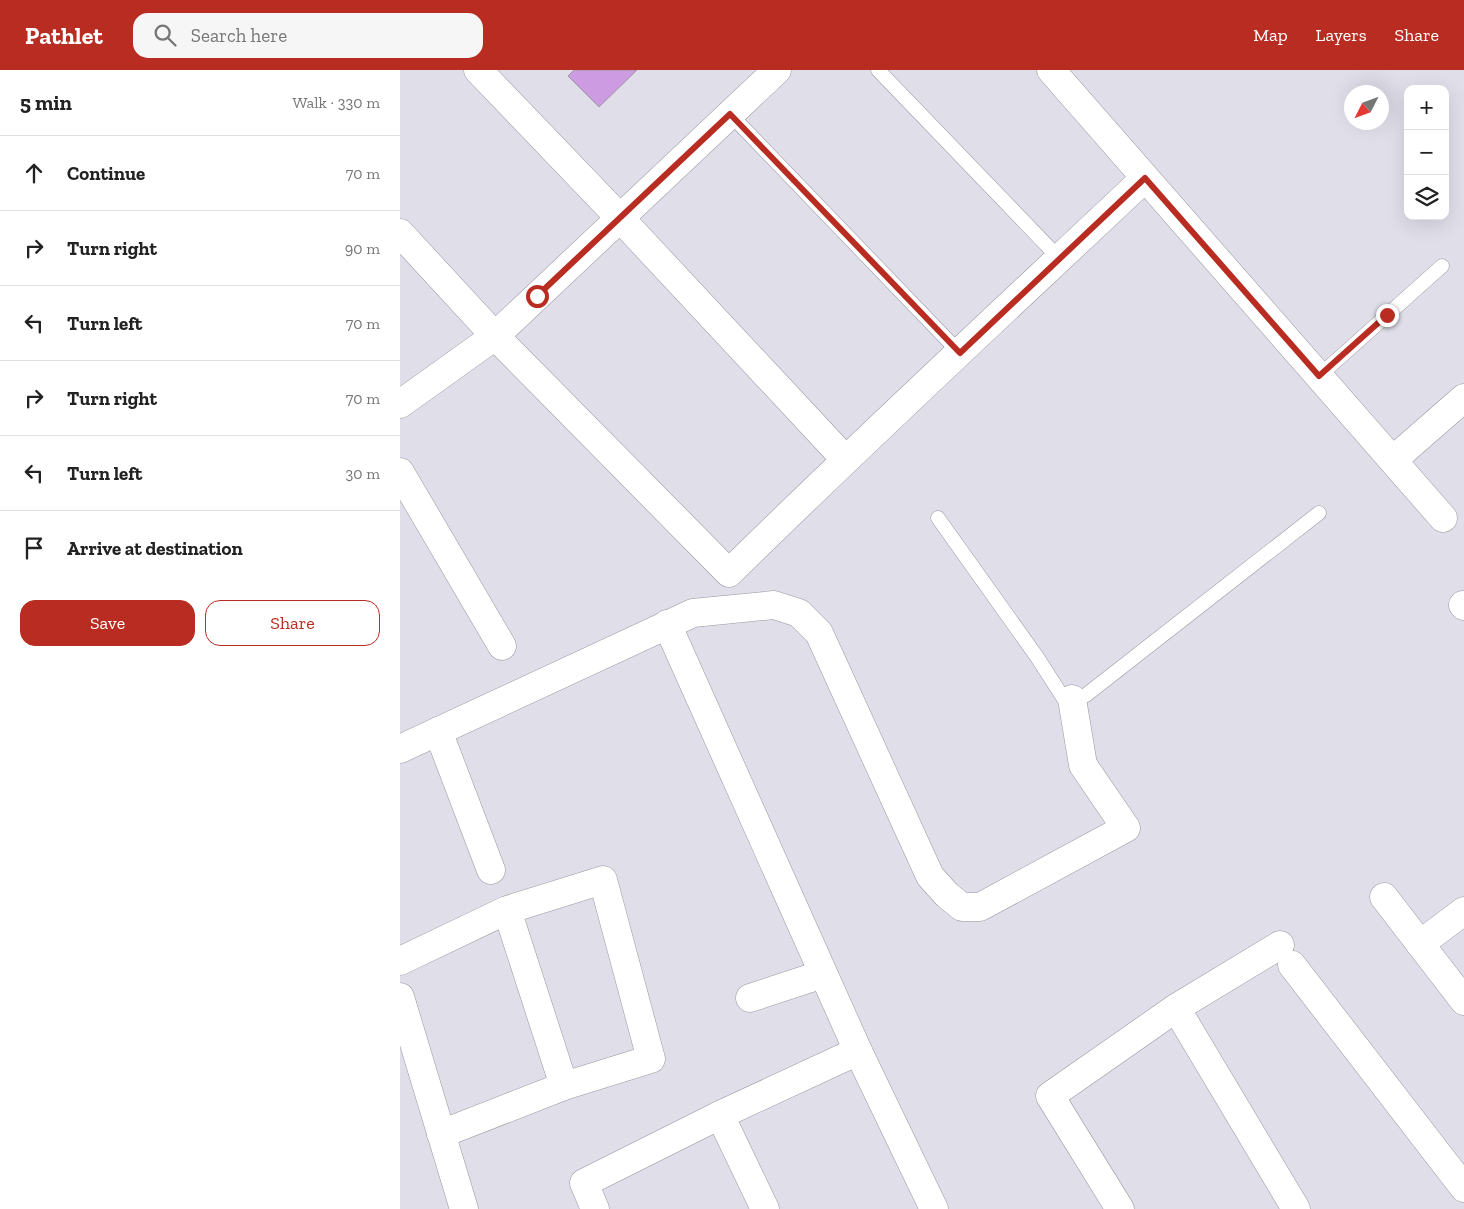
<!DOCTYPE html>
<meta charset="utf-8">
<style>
:root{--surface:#fff;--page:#f6f6f6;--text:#222;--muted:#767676;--line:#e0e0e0;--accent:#b92c21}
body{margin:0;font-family:"Zilla Slab",serif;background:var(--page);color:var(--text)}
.controls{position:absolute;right:15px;top:15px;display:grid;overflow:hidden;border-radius:10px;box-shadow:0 5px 20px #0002}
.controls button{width:45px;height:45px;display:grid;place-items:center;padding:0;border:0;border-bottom:1px solid var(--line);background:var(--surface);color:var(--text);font:25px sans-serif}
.compass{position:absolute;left:944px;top:15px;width:45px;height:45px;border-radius:50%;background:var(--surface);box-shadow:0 5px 20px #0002;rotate:228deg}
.stop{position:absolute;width:15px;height:15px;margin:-11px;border:4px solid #b92c21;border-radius:50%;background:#fff}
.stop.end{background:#b92c21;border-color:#fff;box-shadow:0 1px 5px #0008}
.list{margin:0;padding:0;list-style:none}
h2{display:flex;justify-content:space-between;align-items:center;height:65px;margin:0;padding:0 20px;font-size:21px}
h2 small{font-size:16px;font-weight:400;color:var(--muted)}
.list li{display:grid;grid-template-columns:32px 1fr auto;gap:15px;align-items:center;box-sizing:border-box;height:75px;padding:0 20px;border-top:1px solid var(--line)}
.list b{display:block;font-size:19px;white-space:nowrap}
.list em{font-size:16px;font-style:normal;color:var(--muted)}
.actions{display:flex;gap:10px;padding:15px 20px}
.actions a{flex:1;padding:11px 0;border:1px solid var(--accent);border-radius:15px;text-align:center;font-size:18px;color:var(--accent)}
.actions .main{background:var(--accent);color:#fff}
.icon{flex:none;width:28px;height:28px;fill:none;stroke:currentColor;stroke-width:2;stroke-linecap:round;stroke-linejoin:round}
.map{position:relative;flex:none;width:1064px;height:1139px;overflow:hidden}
header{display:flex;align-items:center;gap:30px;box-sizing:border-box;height:70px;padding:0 25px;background:var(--accent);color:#fff}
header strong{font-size:24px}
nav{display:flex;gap:28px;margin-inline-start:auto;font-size:18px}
.search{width:350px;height:45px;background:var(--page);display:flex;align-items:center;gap:12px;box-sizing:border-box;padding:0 18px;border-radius:15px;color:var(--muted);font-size:19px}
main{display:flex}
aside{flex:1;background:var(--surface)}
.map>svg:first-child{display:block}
</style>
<header>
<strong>Pathlet</strong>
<div class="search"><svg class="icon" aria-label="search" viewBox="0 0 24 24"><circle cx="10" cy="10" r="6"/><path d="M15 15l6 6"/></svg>Search here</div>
<nav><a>Map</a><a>Layers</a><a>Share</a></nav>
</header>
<main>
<aside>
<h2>5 min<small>Walk · 330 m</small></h2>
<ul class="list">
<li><svg class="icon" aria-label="ahead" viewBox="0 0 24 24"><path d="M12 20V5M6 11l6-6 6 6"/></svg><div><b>Continue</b></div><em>70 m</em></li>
<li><svg class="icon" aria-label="right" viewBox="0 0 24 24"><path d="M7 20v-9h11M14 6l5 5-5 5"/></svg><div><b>Turn right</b></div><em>90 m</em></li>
<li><svg class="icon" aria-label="left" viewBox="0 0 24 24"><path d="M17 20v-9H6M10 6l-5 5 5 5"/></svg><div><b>Turn left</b></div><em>70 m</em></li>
<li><svg class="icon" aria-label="right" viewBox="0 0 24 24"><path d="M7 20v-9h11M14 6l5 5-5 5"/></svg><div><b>Turn right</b></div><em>70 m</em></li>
<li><svg class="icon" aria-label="left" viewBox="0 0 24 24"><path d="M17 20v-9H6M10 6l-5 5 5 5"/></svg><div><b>Turn left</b></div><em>30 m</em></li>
<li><svg class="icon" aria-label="arrive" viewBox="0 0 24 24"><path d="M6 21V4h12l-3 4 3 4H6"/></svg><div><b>Arrive at destination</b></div></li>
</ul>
<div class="actions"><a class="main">Save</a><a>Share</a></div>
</aside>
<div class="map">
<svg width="1064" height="1139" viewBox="0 0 1064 1139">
<rect width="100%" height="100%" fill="#e0dee9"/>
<polygon fill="#cd9be2" stroke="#9d97a0" points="174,0 237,0 199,37 168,6"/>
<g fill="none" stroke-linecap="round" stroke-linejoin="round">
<defs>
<g id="lane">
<polyline points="478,0 660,189"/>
<polyline points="330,44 560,283"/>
<polyline points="919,306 1042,196"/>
<polyline points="538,448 637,587 664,629 675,630 686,625 919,443"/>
</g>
<g id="street">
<polyline points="78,0 220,148 445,389"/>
<polyline points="651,0 1043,448"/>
<path d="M0,163L95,266L329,503C465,369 606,239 745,108"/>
<polyline points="0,334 95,266 377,0"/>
<polyline points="993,390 1064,328"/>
<polyline points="0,402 102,576"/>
<polyline points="1063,535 1064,536"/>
<polyline points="267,554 458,981 534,1139"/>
<polyline points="38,661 91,800"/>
<polyline points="0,679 293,543 374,535 399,543 419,563 530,806 547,825 562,837 580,837 726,758 683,695 672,629"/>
<polyline points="984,827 1064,931"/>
<polyline points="1020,874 1064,841"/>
<polyline points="0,891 107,840 203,810 251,989 164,1016 107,840"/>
<polyline points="892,895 1064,1118"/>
<polyline points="0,927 64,1139"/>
<polyline points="350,928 423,904"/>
<polyline points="776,938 896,1139"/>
<polyline points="320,1045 365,1139"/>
<polyline points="41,1064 164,1016"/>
<polyline points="195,1139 184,1113 320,1045 458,981"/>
<polyline points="720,1139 650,1026 776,938 880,875"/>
</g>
</defs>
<use href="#lane" stroke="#9896a0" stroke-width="15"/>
<use href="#street" stroke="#9896a0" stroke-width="29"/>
<use href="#lane" stroke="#fff" stroke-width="14"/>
<use href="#street" stroke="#fff" stroke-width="28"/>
</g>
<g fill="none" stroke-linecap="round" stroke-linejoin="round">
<polyline stroke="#b92c21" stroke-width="6" points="137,226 330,44 560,283 745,108 919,306 987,245"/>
</g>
</svg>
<div class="controls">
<button>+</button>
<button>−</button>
<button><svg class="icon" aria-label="layers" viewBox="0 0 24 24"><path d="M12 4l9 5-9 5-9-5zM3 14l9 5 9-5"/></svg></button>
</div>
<svg class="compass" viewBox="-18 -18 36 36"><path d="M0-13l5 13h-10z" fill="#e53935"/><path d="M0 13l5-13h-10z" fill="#767676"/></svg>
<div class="stop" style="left:137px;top:226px"></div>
<div class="stop end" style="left:987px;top:245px"></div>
</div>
</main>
